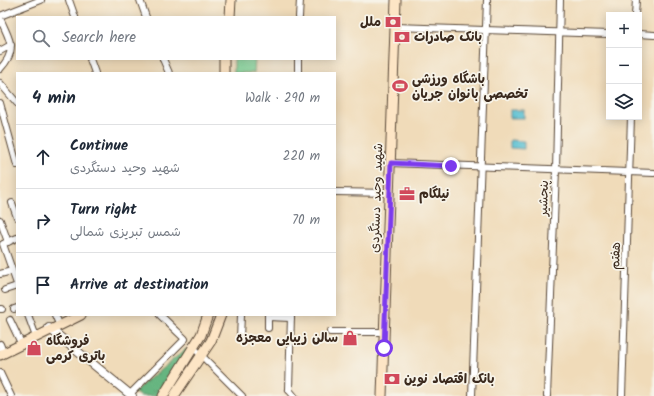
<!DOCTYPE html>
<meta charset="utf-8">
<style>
:root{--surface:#fff;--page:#f2f2f3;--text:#1f2937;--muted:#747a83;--line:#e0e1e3}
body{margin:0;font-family:Kalam,"Playpen Sans Arabic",sans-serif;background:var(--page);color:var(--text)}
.controls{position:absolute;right:12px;top:12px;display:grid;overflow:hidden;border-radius:0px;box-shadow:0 2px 10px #0003}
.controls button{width:36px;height:36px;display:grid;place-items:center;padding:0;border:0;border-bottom:1px solid var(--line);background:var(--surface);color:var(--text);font:20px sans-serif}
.stop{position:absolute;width:12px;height:12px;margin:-9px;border:3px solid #7c3aed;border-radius:50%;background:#fff}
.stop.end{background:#7c3aed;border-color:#fff;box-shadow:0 1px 4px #0008}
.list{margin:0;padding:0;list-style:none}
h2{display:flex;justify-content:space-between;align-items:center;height:52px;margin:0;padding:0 16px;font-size:17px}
h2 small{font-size:13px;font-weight:400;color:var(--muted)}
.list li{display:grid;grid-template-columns:26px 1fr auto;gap:12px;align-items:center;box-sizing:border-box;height:64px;padding:0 16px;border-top:1px solid var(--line)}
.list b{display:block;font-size:15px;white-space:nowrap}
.list p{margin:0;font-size:13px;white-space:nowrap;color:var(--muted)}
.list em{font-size:13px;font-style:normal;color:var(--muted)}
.icon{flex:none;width:22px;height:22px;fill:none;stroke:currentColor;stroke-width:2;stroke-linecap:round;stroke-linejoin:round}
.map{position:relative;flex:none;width:654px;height:396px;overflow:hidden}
.search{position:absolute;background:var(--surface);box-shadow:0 2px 10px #0003;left:16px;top:16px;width:320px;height:44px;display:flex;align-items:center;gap:10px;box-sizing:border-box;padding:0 14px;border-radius:0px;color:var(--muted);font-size:15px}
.panel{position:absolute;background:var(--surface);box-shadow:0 2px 10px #0003;left:16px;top:72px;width:320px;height:244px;border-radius:0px}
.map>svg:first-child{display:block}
</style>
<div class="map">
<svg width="654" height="396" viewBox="0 0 654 396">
<defs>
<pattern id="forest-crowns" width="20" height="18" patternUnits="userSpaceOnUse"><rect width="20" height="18" fill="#66b580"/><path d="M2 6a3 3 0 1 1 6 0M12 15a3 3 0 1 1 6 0" fill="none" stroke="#559368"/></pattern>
<pattern id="water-ripples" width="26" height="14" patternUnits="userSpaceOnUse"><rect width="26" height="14" fill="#56bfd2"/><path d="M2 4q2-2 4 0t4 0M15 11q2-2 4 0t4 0" fill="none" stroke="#489baa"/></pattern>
</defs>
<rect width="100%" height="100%" fill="#f7f3e8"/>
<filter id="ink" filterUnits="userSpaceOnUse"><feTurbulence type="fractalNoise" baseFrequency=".025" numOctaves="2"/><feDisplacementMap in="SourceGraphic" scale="8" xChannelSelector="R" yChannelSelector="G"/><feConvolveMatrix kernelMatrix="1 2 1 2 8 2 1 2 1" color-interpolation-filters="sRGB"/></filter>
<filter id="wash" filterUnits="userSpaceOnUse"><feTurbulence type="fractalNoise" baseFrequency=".012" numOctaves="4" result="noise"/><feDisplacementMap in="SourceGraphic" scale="16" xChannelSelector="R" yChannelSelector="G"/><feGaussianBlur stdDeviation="0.9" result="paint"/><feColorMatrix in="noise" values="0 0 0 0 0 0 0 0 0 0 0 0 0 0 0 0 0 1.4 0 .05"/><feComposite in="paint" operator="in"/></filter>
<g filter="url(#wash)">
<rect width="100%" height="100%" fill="#f0dbb9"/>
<polygon fill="#7ed397" stroke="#5c7e5a" points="234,59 255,59 254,73 234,73"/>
<polygon fill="url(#forest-crowns)" stroke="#50704f" points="186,349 188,351 159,396 140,396 133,392"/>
<g fill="url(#water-ripples)" stroke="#487478">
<rect x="510" y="110" width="14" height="8"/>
<polygon points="510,140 524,141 524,149 510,148"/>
</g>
</g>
<g filter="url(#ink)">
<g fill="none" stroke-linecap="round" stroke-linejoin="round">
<defs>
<g id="minor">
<polyline points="69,0 75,17"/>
<polyline points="140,0 146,17"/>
<polyline points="635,15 636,0"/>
<polyline points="0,16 41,0"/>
<polyline points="299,17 300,0"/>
<path d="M0,18C9,40 19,49 0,69"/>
<polyline points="395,27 609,34"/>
<polyline points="639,34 654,35"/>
<polyline points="0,51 11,45"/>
<polyline points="90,59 95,73"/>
<polyline points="163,59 169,73"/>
<polyline points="298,73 298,59"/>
<polyline points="0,83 17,103"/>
<polyline points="0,103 17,165"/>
<polyline points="391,163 654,173"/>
<polyline points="335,192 390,193"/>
<polyline points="12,203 17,217"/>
<polyline points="0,220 8,242"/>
<polyline points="5,243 17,238"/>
<polyline points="3,244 17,284"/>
<polyline points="0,274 12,271"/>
<polyline points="5,290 17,286"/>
<polyline points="0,309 2,309"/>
<polyline points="14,309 17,308"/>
<polyline points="28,315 35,334"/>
<polyline points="55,315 60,326"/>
<polyline points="268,317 291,318"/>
<polyline points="10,320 20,341"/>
<polyline points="268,328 268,315"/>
<polyline points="330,332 385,332"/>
<polyline points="240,338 241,315"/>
<polyline points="0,344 2,349"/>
<polyline points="192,346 242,396"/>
<polyline points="0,373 11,396"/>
<polyline points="289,390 291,315"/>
<polyline points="289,390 294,396"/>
<polyline points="130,394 185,339 160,315"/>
<polyline points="472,396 487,0"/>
<polyline points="547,396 556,170 560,0"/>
<polyline points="622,396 631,117"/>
</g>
<polyline id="tertiary" points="49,328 132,396"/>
<g id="secondary">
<polyline points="230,17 231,0"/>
<polyline points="224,73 224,59"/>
<polyline points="0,355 81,315"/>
<polyline points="163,396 201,335 208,315"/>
<polyline points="174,396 211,341 221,315"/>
<polyline points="382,396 396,0"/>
</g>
</defs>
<use href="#minor" stroke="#564535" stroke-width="8"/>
<use href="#tertiary" stroke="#564535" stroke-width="10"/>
<use href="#secondary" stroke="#564535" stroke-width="11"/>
<use href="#minor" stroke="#fff" stroke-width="6"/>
<use href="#tertiary" stroke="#fff" stroke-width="8"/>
<use href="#secondary" stroke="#fde5c5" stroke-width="9"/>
</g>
</g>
<g fill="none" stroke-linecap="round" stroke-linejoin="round" filter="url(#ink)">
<polyline stroke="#7c3aed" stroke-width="5" points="384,348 391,163 451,166"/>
</g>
<defs>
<symbol id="bank-bare" viewBox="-9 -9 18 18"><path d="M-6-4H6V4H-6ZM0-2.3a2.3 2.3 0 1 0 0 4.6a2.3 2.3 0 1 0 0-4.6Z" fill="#d1495b" stroke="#f7f3e8" stroke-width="2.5" paint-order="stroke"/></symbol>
<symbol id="stadium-bare" viewBox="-9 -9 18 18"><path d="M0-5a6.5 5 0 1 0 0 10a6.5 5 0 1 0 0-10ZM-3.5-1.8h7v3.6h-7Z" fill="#d1495b" stroke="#f7f3e8" stroke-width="2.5" paint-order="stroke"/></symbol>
<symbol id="office-bare" viewBox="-9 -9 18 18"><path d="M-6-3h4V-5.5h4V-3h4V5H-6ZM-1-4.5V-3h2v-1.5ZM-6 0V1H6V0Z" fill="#d1495b" stroke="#f7f3e8" stroke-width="2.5" paint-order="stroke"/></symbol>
<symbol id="shop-bare" viewBox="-9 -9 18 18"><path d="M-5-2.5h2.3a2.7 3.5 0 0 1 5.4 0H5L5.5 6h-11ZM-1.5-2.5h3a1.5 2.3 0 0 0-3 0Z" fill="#d1495b" stroke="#f7f3e8" stroke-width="2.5" paint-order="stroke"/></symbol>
</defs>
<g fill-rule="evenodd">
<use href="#bank-bare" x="382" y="11" width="22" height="22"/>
<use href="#bank-bare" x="391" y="26" width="22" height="22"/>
<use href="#stadium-bare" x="389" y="75" width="22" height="22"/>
<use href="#office-bare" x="396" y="183" width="22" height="22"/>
<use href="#shop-bare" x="339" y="327" width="22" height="22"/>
<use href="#shop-bare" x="23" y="337" width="22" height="22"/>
<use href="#bank-bare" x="381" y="368" width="22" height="22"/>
</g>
<g text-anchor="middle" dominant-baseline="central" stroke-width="3.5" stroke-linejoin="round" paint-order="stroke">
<g font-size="13" font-weight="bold" fill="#3b2a1e" stroke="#f7f3e8" text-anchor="start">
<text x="381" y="22" text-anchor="end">ملل</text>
<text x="414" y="37">بانک صادرات</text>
<text x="412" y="79">باشگاه ورزشی<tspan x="412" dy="15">تخصصی بانوان جریان</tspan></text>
<text x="419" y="194">نیلگام</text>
<text x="338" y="338" text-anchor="end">سالن زیبایی معجزه</text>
<text x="46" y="341">فروشگاه<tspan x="46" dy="15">باتری کرمی</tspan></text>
<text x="404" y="379">بانک اقتصاد نوین</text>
</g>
<g font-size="13" fill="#3b2a1e" stroke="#f7f3e8">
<text transform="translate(377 198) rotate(-88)">شهید وحید دستگردی</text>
<text transform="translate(544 198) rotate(-88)">پنجشیر</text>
<text transform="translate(616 256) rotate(-88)">هفتم</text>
</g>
</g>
</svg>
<div class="controls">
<button>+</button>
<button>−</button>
<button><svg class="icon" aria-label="layers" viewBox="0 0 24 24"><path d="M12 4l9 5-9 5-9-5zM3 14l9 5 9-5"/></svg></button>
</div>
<div class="stop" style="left:384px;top:348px"></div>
<div class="stop end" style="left:451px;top:166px"></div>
<div class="search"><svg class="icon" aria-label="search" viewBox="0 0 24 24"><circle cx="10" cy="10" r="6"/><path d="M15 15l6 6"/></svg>Search here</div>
<section class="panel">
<h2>4 min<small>Walk · 290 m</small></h2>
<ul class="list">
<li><svg class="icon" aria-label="ahead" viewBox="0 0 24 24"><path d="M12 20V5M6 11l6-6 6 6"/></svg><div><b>Continue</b><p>شهید وحید دستگردی</p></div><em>220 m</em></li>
<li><svg class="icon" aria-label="right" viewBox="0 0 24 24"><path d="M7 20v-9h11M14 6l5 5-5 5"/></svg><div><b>Turn right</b><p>شمس تبریزی شمالی</p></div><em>70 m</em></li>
<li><svg class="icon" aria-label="arrive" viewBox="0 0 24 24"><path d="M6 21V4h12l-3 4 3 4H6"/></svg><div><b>Arrive at destination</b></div></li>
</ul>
</section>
</div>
